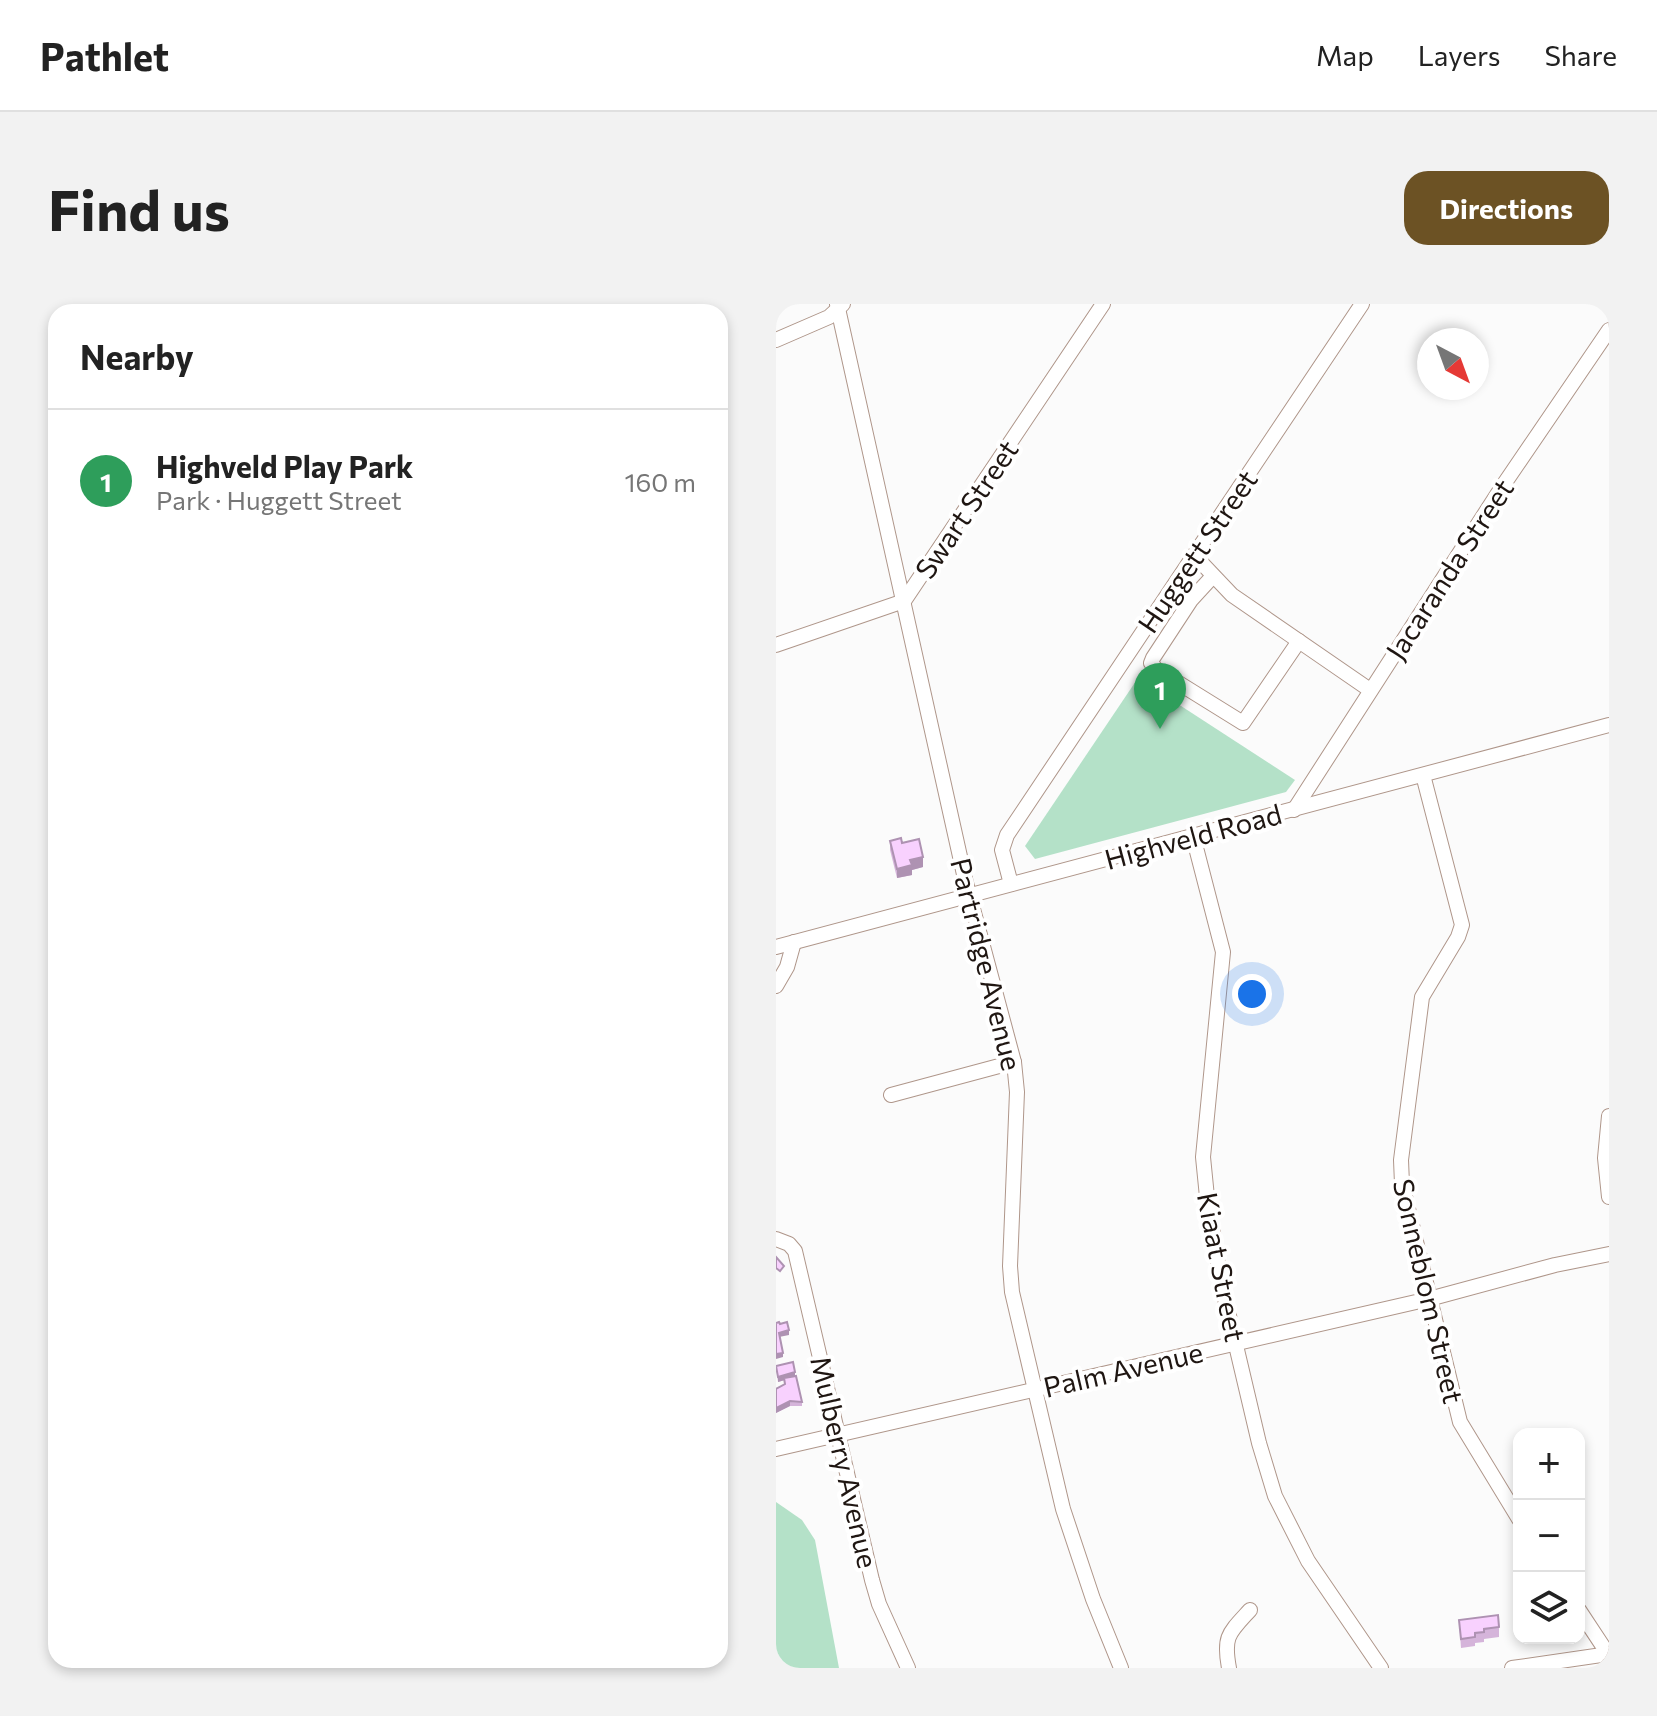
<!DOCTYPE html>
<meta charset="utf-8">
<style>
:root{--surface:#fff;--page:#f2f2f2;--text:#222;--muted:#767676;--line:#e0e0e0;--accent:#6c5224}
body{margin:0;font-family:Commissioner,sans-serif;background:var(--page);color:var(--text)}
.controls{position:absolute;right:24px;bottom:24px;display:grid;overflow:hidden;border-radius:16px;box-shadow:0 4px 12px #0003}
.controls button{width:72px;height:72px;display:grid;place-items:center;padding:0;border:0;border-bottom:2px solid var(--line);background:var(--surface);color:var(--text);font:40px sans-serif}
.compass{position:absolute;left:641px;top:24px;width:72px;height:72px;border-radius:50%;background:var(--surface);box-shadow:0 4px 12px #0003;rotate:139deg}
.you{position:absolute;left:476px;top:690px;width:28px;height:28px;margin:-20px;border:6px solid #fff;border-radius:50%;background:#1a73e8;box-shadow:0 0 0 12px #1a73e833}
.badge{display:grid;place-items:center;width:52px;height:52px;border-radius:50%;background:var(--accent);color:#fff;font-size:26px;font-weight:700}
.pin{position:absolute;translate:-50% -66px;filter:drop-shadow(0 2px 4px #0008)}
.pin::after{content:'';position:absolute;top:42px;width:28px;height:24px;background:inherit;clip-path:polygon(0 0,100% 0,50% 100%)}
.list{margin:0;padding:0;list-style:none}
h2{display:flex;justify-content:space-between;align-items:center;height:104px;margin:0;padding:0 32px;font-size:34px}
h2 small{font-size:26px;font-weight:400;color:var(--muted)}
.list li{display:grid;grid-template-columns:52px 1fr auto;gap:24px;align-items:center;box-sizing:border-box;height:144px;padding:0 32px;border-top:2px solid var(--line)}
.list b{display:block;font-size:30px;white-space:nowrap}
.list p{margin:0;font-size:26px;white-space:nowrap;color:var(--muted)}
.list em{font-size:26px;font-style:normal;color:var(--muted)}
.icon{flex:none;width:44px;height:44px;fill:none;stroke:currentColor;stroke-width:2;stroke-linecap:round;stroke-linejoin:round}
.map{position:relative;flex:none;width:833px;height:1364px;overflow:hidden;border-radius:24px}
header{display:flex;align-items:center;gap:48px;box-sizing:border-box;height:112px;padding:0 40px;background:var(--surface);border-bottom:2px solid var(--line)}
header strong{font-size:38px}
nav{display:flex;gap:44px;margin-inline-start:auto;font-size:28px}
.intro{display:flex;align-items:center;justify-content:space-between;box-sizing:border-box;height:192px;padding:0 48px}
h1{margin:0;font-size:56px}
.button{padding:20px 36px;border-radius:24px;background:var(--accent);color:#fff;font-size:28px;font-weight:700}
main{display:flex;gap:48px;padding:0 48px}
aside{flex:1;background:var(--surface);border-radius:24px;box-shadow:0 4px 12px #0003}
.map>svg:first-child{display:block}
</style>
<header>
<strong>Pathlet</strong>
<nav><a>Map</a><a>Layers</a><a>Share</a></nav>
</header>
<div class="intro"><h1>Find us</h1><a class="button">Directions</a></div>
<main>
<aside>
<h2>Nearby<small></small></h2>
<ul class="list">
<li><span class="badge" style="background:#2e9e5b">1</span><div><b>Highveld Play Park</b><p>Park · Huggett Street</p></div><em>160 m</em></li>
</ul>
</aside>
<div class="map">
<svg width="833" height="1364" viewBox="0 0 833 1364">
<rect width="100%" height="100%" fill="#fbfbfb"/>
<g fill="#b4e1c8">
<polygon points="362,374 519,476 510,488 259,555 249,542"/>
<polygon points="0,1198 26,1216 39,1236 63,1364 0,1364"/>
</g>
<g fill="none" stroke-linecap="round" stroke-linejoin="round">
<defs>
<g id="minor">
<polyline points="61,0 189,575 238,758 241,788 234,962 236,988 287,1205 317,1295 345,1364"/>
<polyline points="0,36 53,13 67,0"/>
<polyline points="418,251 456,291 594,386"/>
<polyline points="437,272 415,296 377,354 375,359 380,365 467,419 523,337"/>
<polyline points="0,341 128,297 327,0"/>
<polyline points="647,471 686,621 682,633 646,693 625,856 626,880 684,1118 743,1215"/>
<polyline points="518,506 726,183 833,26"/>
<polyline points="417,532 447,648 427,853 431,893 446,982 483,1139 499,1192 532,1257 605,1364"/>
<polyline points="235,580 226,546 231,531 586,0"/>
<polyline points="0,643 833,421"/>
<polyline points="0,682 11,663 18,638"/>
<polyline points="115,791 238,758"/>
<polyline points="833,812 829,854 833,893"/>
<polyline points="0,935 13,940 19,947 96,1276 103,1300 132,1364"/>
<polyline points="0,1145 653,995 779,961 833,950"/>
<polyline points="803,1306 832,1350"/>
<path d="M453,1364C447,1332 453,1329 474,1306"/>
<polyline points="736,1364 833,1350"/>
</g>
</defs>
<use href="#minor" stroke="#af968a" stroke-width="16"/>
<use href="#minor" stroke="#fff" stroke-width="14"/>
</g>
<g fill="#d5b4da">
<polygon points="114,537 126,539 147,563 136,566 136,571 121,574 114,546"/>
<polygon points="0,1062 19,1073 26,1098 26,1102 14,1102 0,1109 0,1085 8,1080 9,1076 2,1078"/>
<polygon points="683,1316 723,1323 723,1333 708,1335 708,1338 699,1339 699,1342 685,1344"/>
</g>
<g fill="#ae92b2">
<polygon points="147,553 147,563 136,566 136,571 121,574 121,565 134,556"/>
<polygon points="13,1026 13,1031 3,1033 3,1029"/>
<polygon points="7,1049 7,1053 0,1055 0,1050"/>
<polygon points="19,1068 19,1073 2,1078 2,1073"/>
<polygon points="14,1097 14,1102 0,1109 0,1104"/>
</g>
<g fill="#f8d1fe" stroke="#ae92b2" stroke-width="2">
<polygon points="125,534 126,539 143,535 147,553 134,556 136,561 121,565 114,537"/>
<polygon points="0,953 8,962 4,967 0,964"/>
<polygon points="3,1018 4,1020 11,1018 13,1026 3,1029 7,1049 0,1050 0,1019"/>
<polygon points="17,1058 19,1068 2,1073 0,1062"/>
<polygon points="20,1072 26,1098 14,1097 0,1104 0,1085 9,1080 8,1074"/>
<polygon points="722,1311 723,1323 708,1325 708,1328 699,1329 699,1333 685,1335 683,1316"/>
</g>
<g text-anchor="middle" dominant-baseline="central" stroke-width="8" stroke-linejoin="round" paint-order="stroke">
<g font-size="28" fill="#1f1612" stroke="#fff">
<text transform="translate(190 205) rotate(-56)">Swart Street</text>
<text transform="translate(421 247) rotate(-56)">Huggett Street</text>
<text transform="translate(673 265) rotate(-57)">Jacaranda Street</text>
<text transform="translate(417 532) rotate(-15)">Highveld Road</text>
<text transform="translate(211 660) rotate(76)">Partridge Avenue</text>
<text transform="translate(446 963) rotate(79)">Kiaat Street</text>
<text transform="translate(653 987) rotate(77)">Sonneblom Street</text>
<text transform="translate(347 1065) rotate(-13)">Palm Avenue</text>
<text transform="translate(69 1158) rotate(77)">Mulberry Avenue</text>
</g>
</g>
</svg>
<div class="controls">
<button>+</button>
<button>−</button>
<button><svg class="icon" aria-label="layers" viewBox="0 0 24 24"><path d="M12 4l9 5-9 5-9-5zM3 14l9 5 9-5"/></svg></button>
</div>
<svg class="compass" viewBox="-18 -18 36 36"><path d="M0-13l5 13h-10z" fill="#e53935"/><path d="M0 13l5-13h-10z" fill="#767676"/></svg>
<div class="you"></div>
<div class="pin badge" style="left:384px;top:425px;background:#2e9e5b">1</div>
</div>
</main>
